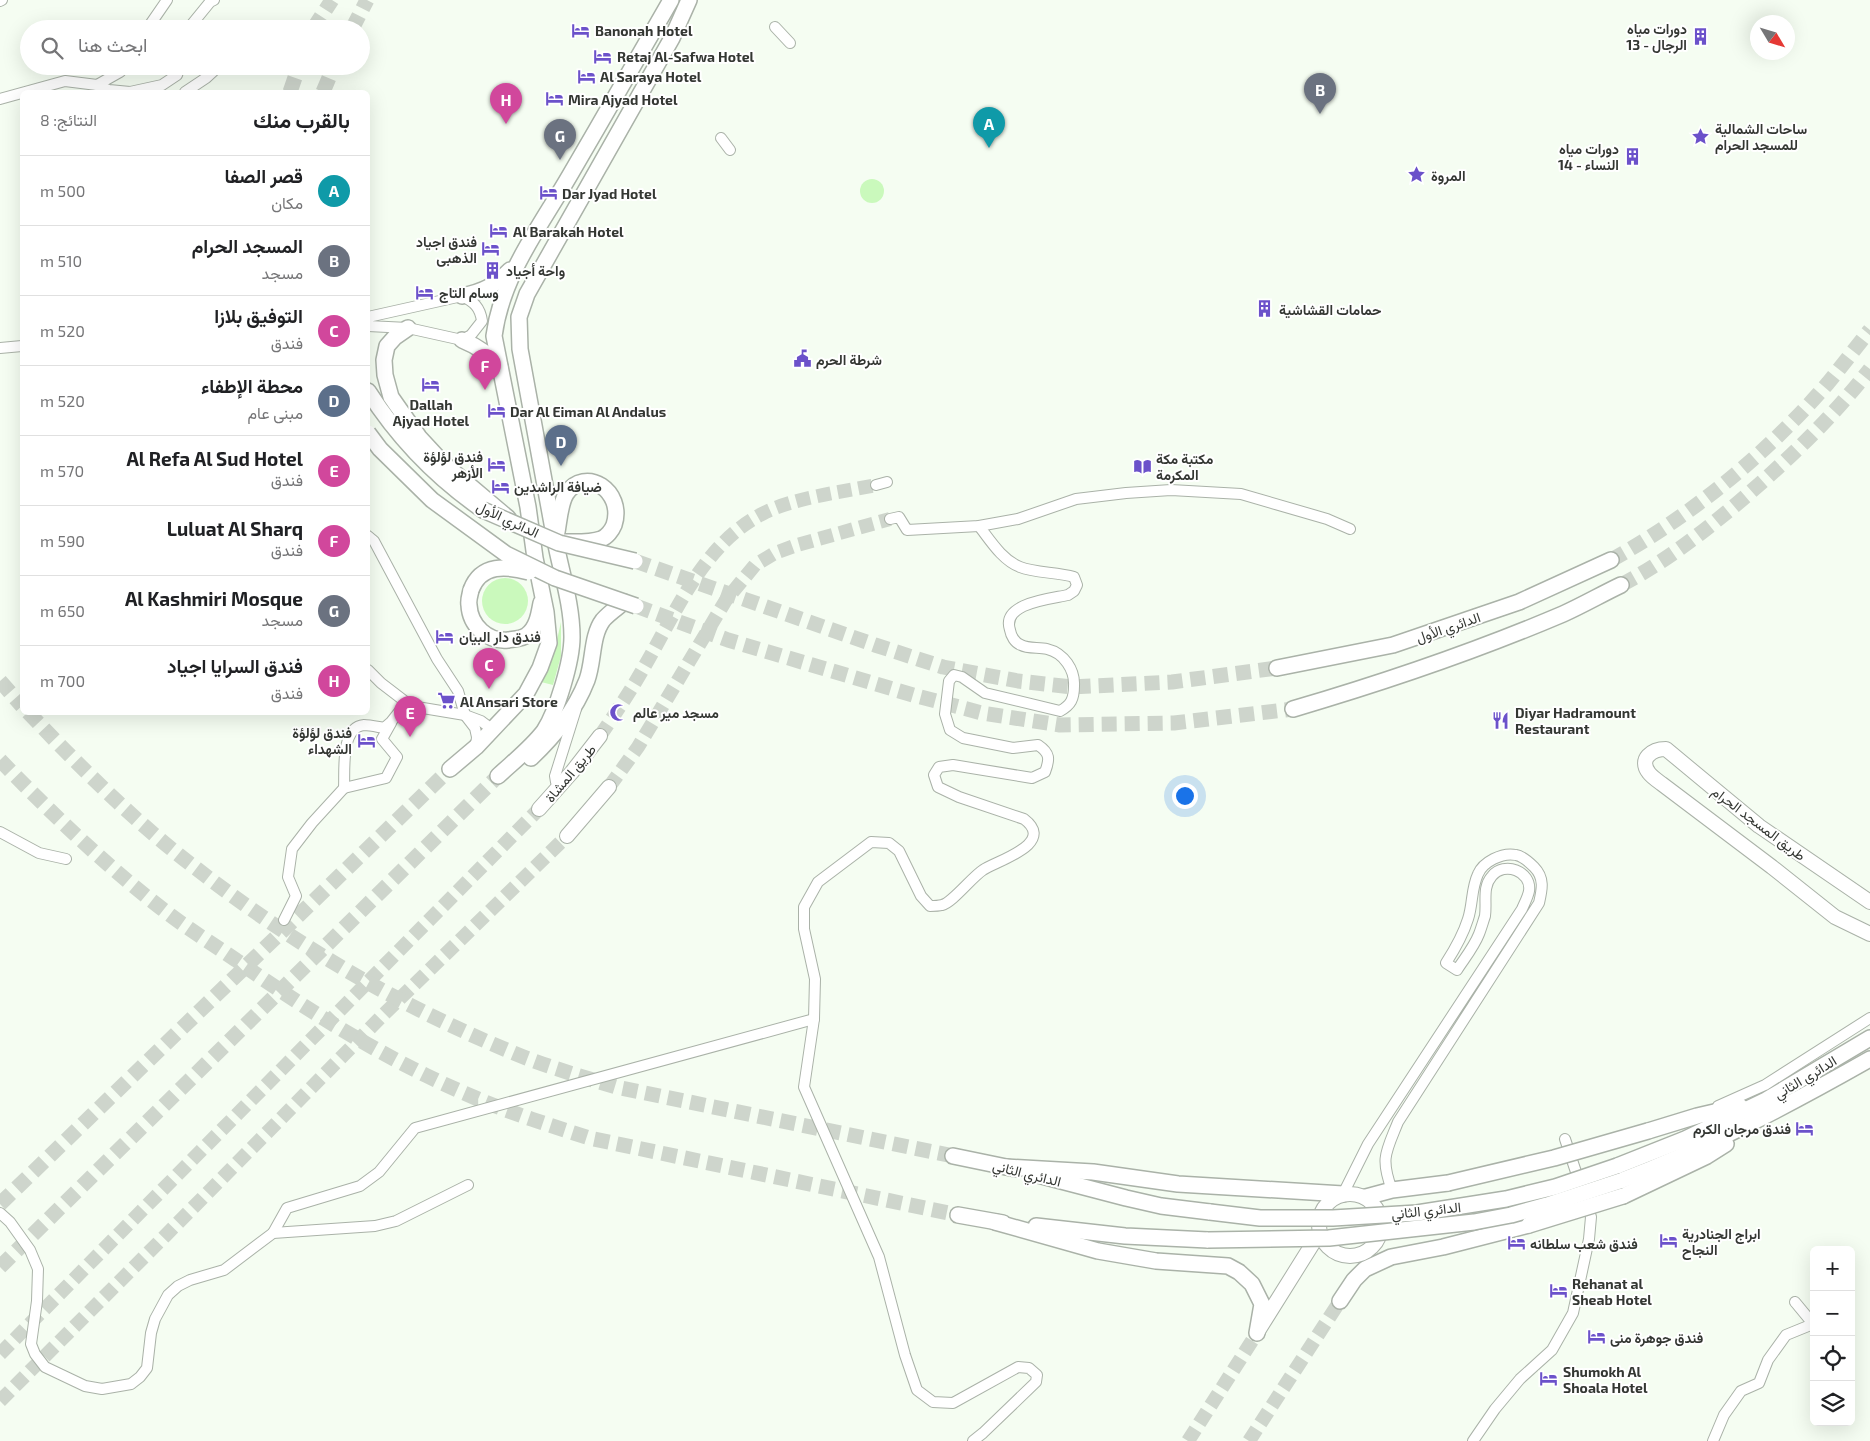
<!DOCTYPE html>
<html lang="ar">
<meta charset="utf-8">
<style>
:root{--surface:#fff;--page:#f6f6f6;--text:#202124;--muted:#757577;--line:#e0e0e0;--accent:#6b51ca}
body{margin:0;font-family:"Exo 2",Vazirmatn,sans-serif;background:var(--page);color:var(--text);direction:rtl}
.controls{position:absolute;right:15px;bottom:15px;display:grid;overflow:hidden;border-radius:8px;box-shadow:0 5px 20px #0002}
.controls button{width:45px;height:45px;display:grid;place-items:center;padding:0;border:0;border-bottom:1px solid var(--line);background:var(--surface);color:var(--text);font:25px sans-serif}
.compass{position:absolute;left:1750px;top:15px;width:45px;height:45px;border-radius:50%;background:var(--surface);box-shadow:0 5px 20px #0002;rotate:128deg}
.you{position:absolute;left:1184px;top:795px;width:18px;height:18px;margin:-12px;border:4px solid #fff;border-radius:50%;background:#1a73e8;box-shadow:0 0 0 8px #1a73e833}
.badge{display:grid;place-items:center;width:32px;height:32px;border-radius:50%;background:var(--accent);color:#fff;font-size:16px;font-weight:700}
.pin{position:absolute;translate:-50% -41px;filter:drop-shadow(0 1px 2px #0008)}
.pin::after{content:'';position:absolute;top:26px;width:18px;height:15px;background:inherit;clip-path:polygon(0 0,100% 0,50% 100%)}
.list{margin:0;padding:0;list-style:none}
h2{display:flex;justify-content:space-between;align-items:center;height:65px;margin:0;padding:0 20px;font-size:21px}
h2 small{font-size:16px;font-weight:400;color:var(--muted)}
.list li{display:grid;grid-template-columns:32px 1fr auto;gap:15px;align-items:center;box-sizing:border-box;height:70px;padding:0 20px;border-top:1px solid var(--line)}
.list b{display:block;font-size:19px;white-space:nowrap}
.list p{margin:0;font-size:16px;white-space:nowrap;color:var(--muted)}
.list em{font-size:16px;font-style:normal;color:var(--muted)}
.icon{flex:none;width:28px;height:28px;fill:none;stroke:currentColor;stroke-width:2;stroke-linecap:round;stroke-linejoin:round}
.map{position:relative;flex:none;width:1870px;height:1441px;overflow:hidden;direction:ltr}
.search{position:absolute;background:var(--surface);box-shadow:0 5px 20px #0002;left:20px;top:20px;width:350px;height:55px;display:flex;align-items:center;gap:12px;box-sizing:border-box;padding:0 18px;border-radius:28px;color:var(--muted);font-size:19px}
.panel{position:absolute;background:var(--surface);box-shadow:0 5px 20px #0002;left:20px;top:90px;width:350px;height:625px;border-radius:8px;direction:rtl}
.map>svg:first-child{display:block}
</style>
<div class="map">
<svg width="1870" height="1441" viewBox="0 0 1870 1441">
<rect width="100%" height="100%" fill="#f5fdf2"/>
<g fill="#caf9bc">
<circle cx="872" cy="191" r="12"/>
<circle cx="505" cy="601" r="23"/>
<polygon points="561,622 561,656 553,685 541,682 554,653"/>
</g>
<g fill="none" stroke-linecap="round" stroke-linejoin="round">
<g stroke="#ced5cc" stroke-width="14" stroke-dasharray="14 7" stroke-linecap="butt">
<path d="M600,736C615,714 630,692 643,669C676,613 702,545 762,514C792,498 842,492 876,485"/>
<polyline points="609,787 638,747 726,600 755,565 775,553 797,545 890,519"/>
<polyline points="0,1354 539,809"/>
<polyline points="0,1401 165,1236 383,1015 567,836"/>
<polyline points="1188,1441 1257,1333"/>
<polyline points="1249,1441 1340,1301"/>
</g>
<g stroke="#ced5cc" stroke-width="15" stroke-dasharray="15 8" stroke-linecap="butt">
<polyline points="313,29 332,0"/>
<polyline points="352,29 367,0"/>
<polyline points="290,92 299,66"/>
<polyline points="323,92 334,66"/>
<path d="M1611,560C1691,516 1768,453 1828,383C1842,366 1856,347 1870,330"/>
<polyline points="635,561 875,645 943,667 1018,681 1072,687 1172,682 1277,668"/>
<path d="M1621,585C1665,562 1702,533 1739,502C1787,461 1832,418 1870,369"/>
<polyline points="636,606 728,640 913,695 982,713 1060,725 1174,723 1293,709"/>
<polyline points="0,681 22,706"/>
<path d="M28,712C81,768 136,823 197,869C292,943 398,1005 509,1051C544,1066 580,1076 616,1087L953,1156"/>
<path d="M0,760C50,812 104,864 161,908C185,927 211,943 236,960C312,1014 392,1063 478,1099C514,1114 552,1126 589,1138L958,1215"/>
<polyline points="0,1204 450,769"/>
<polyline points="0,1267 498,776"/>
</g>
<defs>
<g id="minor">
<polyline points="0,1 2,0"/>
<polyline points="775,27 790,43"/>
<polyline points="147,29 167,0"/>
<polyline points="188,29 210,2 214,0"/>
<polyline points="97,85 120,72 126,66"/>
<polyline points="185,92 206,78 219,66"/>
<polyline points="0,99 65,81 97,85 109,90 130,92 162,85 177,75 180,66"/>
<polyline points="721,138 730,150"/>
<path d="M368,317L462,296C474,302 480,307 482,321L471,335L462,340L408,328L368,326"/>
<polyline points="0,348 22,346"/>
<polyline points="876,485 887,482"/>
<polyline points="890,519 899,517 907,530 979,526 1018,519 1076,499 1126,493 1171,490 1241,494 1327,519 1350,529"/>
<polyline points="368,536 374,541 437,659 458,691 465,715 475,728 477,737 476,747"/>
<polyline points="368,670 381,683 411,706 465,715 481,721 493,730"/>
<polyline points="560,786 556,782 555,776 576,709"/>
<polyline points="344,788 386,778 397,757 382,739 391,723"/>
<polyline points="0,832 39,853 66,859"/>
<path d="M284,920L296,896L288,877L292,849L312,823L344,788C345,772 340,727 364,725C370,725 378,727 384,728L391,722L406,703"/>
<polyline points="1718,1106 1765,1085 1870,1018"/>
<polyline points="1565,1139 1580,1184"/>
<path d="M1343,1194L1368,1144L1522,909C1524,904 1528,897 1529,891C1532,871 1504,861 1492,876C1482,887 1487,902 1485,916C1483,922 1481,929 1479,934C1474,947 1464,959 1457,970L1446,963C1455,949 1463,935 1468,919C1473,904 1471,889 1478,874C1483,862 1502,852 1516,855C1523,856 1530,863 1534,867C1545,878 1542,890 1539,903L1398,1122C1386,1152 1380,1158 1392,1190"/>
<polyline points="0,1213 10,1222 30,1250 38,1269 37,1301 31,1344 35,1354 45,1367 85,1386 102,1389 131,1384 140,1377 147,1368 151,1333 155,1319 168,1295 178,1286 190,1280 224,1270 273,1233 375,1226 396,1221 468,1185"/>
<polyline points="273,1233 287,1208 360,1186 379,1172 415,1128 814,1019"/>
<polyline points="1795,1302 1814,1325"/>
<path d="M973,1441L983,1433L1036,1382L1037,1375L1029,1368L1018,1367L953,1403L933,1402L917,1390L905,1355L879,1257L804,1087L814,1019L815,979L804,929V907L818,882L871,842L889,843L899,851L921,896L930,906C934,906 938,906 942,905C952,903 972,877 983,870C996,861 1057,844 1024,819L959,797L938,787L934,775L939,767L953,765L1032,778L1045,772C1050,759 1050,753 1038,745L1013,748L963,738L950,730L945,714L949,681L954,675L962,677L985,693L1060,711C1071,705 1074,699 1074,686C1075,670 1064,653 1047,649C1039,647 1028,649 1021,645C1015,643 1011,636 1010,630C1001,603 1050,599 1068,595L1074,591L1077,585L1074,577C1057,572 1035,573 1020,567C1002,560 990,540 979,526"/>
<polyline points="1473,1441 1495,1409 1520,1379 1552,1350 1573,1313 1589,1239 1591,1217 1586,1202"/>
<polyline points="1713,1441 1724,1415 1741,1391 1759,1383 1768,1360 1786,1335 1813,1324"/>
</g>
<g id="major">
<polyline points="539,809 572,772 600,736"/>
<polyline points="567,836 609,787"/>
<path d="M1870,902L1759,826L1666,749C1652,749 1638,759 1649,773C1652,777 1658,781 1662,784L1772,867L1835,917L1870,934"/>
<circle cx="1350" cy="1225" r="31"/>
<polyline points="1258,1331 1320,1232"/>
</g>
<g id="highway">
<path d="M462,296C485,291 494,286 510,270"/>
<polyline points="408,328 395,337 387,346 384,360 385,375 391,397 419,437 444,464 508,518"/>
<path d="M462,340C477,346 489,354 500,367"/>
<path d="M368,391C398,438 438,479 483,510"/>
<path d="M557,532C559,521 560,504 566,494C585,465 625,491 614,525C612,530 607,537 601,539C591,543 574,542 563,542"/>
<path d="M471,590C470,595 468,600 469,605C470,626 488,642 508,640C514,639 522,639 527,635C537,628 539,614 541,603"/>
<polyline points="1277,668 1393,645 1519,602 1611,560"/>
<path d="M1293,709C1385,682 1476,651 1563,614C1583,605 1602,594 1621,585"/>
<path d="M531,758C555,735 575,711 587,680C594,661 591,636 603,620C609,613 617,608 624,602"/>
<path d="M450,769L476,747L526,694L540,668L549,643L546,612L535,558L528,507L494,336C502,275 540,227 570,175C604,117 637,59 671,0"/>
<path d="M498,776C513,762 531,748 544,731C557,711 572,661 572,637C572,604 561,572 555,540C543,476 532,413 520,349L519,317L527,294L672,38L689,0"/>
<polyline points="1648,1131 1697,1116 1740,1106"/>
<polyline points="953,1156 1016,1169"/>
<polyline points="1617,1166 1685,1139 1766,1100 1870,1038"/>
<polyline points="1006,1167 1093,1172 1178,1184 1343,1194"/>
<polyline points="1038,1175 1126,1198 1161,1206 1210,1212"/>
<path d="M1620,1181C1707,1148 1789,1105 1870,1059"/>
<polyline points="1623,1196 1707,1156 1726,1144"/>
<polyline points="1366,1197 1392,1190 1448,1183"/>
<polyline points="958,1215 1003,1223"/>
<polyline points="995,1222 1098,1251 1156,1261 1228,1266 1239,1272 1252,1284 1262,1304 1257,1333"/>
<polyline points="1036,1226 1125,1236 1208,1240"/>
<polyline points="1340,1301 1354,1280 1365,1269 1391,1257 1443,1247 1529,1225"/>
</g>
</defs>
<use href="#minor" stroke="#aab2a8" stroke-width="12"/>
<use href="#major" stroke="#aab2a8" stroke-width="16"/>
<use href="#highway" stroke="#aab2a8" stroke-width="18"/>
<use href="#minor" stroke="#fff" stroke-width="10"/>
<use href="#major" stroke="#fff" stroke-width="14"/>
<use href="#highway" stroke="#fff" stroke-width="15"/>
<defs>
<g id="highway-bridge">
<polyline points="368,433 380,449 432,500 506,554 555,578 636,606"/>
<polyline points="483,510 559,543 635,561"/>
<path d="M471,590C481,563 507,566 529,572"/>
<polyline points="1448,1183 1554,1158 1648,1131"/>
<polyline points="1210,1212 1260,1218 1333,1218 1417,1213 1506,1199 1555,1187 1617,1166"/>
<polyline points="1529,1225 1623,1196"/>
<polyline points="1208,1240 1329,1238 1474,1222 1511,1215 1547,1205 1620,1181"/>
</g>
</defs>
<use href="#highway-bridge" stroke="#aab2a8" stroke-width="18" stroke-linecap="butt"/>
<use href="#highway-bridge" stroke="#fff" stroke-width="15"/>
</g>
<defs>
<symbol id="hotel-bare" viewBox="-9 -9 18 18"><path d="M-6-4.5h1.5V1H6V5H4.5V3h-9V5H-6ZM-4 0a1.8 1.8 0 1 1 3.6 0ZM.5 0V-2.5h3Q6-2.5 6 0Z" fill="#6b51ca" stroke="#fff" stroke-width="2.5" paint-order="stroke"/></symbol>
<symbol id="building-bare" viewBox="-9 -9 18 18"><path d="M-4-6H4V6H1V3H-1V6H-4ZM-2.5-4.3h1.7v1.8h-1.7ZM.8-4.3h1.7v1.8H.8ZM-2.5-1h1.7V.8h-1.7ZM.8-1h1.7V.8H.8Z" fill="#6b51ca" stroke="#fff" stroke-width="2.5" paint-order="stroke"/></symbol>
<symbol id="sight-bare" viewBox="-9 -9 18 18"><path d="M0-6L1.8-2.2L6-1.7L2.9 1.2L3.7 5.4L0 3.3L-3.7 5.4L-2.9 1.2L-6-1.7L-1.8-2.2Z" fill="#6b51ca" stroke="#fff" stroke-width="2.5" paint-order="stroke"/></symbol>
<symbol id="civic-bare" viewBox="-9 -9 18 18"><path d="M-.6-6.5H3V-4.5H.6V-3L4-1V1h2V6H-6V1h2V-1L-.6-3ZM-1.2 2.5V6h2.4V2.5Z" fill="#6b51ca" stroke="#fff" stroke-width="2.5" paint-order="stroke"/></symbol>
<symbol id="library-bare" viewBox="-9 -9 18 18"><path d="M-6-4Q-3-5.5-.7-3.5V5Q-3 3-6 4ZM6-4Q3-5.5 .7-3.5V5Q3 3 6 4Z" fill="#6b51ca" stroke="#fff" stroke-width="2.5" paint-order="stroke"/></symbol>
<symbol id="supermarket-bare" viewBox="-9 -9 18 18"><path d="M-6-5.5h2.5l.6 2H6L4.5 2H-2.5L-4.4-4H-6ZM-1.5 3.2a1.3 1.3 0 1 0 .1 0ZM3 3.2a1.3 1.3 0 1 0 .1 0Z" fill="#6b51ca" stroke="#fff" stroke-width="2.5" paint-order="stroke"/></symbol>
<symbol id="mosque-bare" viewBox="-9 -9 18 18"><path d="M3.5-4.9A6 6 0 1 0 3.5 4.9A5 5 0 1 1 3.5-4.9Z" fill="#6b51ca" stroke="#fff" stroke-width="2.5" paint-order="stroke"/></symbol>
<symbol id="restaurant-bare" viewBox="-9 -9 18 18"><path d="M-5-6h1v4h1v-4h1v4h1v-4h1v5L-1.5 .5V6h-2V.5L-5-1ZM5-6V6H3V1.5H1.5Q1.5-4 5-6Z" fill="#6b51ca" stroke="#fff" stroke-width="2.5" paint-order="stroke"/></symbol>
</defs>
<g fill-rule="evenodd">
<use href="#hotel-bare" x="568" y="18" width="25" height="25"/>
<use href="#building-bare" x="1688" y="24" width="25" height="25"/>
<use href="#hotel-bare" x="590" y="44" width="25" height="25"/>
<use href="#hotel-bare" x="574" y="64" width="25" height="25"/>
<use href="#hotel-bare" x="542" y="86" width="25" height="25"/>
<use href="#sight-bare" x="1688" y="124" width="25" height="25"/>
<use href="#building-bare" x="1620" y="144" width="25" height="25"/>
<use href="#sight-bare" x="1404" y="162" width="25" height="25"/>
<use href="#hotel-bare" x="536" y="180" width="25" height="25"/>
<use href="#hotel-bare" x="486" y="218" width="25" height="25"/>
<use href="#hotel-bare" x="478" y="236" width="25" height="25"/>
<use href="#building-bare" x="480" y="258" width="25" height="25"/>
<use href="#hotel-bare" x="412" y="280" width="25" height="25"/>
<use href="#building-bare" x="1252" y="296" width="25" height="25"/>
<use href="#civic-bare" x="790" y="346" width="25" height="25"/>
<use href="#hotel-bare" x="418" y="372" width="25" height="25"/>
<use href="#hotel-bare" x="484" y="398" width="25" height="25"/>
<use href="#hotel-bare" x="484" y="452" width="25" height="25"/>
<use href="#library-bare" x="1130" y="454" width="25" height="25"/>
<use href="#hotel-bare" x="488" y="474" width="25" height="25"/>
<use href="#hotel-bare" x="432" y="624" width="25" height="25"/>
<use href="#supermarket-bare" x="434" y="688" width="25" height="25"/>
<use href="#mosque-bare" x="606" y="700" width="25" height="25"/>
<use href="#restaurant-bare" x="1488" y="708" width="25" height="25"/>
<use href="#hotel-bare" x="354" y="728" width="25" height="25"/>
<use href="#hotel-bare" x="1792" y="1116" width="25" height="25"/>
<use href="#hotel-bare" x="1656" y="1228" width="25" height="25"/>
<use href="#hotel-bare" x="1504" y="1230" width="25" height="25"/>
<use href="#hotel-bare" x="1546" y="1278" width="25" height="25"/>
<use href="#hotel-bare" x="1584" y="1324" width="25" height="25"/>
<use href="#hotel-bare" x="1536" y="1366" width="25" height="25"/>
</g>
<g text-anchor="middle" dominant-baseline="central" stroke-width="4" stroke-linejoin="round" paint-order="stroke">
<g font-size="14" font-weight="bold" fill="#343733" stroke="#fff" text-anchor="start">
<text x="1687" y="28" text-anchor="end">دورات مياه<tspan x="1687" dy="16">الرجال - 13</tspan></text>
<text x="595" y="30">Banonah Hotel</text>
<text x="617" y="56">Retaj Al-Safwa Hotel</text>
<text x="600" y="76">Al Saraya Hotel</text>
<text x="568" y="99">Mira Ajyad Hotel</text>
<text x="1715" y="128">ساحات الشمالية<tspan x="1715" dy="16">للمسجد الحرام</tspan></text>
<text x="1619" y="148" text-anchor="end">دورات مياه<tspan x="1619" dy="16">النساء - 14</tspan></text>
<text x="1431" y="175">المروة</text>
<text x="562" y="193">Dar Jyad Hotel</text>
<text x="513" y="231">Al Barakah Hotel</text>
<text x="477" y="241" text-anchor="end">فندق اجیاد<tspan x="477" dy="16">الذهبی</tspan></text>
<text x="506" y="270">واحة أجياد</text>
<text x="439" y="292">وسام التاج</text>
<text x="1279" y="309">حمامات القشاشية</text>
<text x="816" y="359">شرطة الحرم</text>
<text x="431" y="404" text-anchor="middle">Dallah<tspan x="431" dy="16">Ajyad Hotel</tspan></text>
<text x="510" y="411">Dar Al Eiman Al Andalus</text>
<text x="483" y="456" text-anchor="end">فندق لؤلؤة<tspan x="483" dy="16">الأزهر</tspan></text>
<text x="1156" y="458">مكتبة مكة<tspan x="1156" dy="16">المكرمة</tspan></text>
<text x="514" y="486">ضيافة الراشدين</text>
<text x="459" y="636">فندق دار البيان</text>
<text x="460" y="701">Al Ansari Store</text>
<text x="633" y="712">مسجد مير عالم</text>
<text x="1515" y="712">Diyar Hadramount<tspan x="1515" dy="16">Restaurant</tspan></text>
<text x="352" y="732" text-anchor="end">فندق لؤلؤة<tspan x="352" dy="16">الشهداء</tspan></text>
<text x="1791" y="1128" text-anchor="end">فندق مرجان الكرم</text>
<text x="1682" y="1233">ابراج الجنادرية<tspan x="1682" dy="16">النجاح</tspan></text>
<text x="1530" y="1243">فندق شعب سلطانه</text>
<text x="1572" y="1283">Rehanat al<tspan x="1572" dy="16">Sheab Hotel</tspan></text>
<text x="1610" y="1337">فندق جوهرة منى</text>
<text x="1563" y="1371">Shumokh Al<tspan x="1563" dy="16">Shoala Hotel</tspan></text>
</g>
<g font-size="14" fill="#343733" stroke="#fff">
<text transform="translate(508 519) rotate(25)">الدائري الأول</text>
<text transform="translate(1448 627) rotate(-19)">الدائري الأول</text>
<text transform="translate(570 773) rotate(-50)">طريق المشاة</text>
<text transform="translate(1759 823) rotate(37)">طريق المسجد الحرام</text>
<text transform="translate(1805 1077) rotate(-31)">الدائري الثاني</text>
<text transform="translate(1027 1173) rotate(14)">الدائري الثاني</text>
<text transform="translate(1426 1210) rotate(-6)">الدائري الثاني</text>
</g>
</g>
</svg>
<div class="controls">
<button>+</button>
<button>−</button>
<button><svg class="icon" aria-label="locate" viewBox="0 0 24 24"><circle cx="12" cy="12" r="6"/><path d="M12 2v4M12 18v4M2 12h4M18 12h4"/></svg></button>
<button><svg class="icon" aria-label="layers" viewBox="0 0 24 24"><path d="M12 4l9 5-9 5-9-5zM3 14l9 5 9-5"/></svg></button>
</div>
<svg class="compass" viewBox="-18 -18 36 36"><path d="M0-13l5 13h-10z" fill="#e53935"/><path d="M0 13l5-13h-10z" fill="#757577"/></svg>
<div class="you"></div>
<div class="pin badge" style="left:989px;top:148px;background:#0f9aa8">A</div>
<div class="pin badge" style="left:1320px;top:114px;background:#6b7280">B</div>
<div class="pin badge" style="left:489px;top:689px;background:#d1479c">C</div>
<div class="pin badge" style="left:561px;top:466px;background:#5c6f8a">D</div>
<div class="pin badge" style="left:410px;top:737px;background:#d1479c">E</div>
<div class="pin badge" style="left:485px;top:390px;background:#d1479c">F</div>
<div class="pin badge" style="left:560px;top:160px;background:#6b7280">G</div>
<div class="pin badge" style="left:506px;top:124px;background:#d1479c">H</div>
<div class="search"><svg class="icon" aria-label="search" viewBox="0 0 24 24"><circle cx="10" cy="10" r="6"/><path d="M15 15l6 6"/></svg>ابحث هنا</div>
<section class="panel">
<h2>بالقرب منك<small>النتائج: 8</small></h2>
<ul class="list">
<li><span class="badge" style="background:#0f9aa8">A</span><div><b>قصر الصفا</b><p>مكان</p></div><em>500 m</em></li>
<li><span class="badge" style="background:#6b7280">B</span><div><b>المسجد الحرام</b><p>مسجد</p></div><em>510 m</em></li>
<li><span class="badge" style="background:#d1479c">C</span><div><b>التوفيق بلازا</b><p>فندق</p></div><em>520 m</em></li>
<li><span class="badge" style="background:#5c6f8a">D</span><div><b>محطة الإطفاء</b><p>مبنى عام</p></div><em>520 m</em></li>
<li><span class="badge" style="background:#d1479c">E</span><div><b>Al Refa Al Sud Hotel</b><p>فندق</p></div><em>570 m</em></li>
<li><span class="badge" style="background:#d1479c">F</span><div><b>Luluat Al Sharq</b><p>فندق</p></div><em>590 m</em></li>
<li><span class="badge" style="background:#6b7280">G</span><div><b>Al Kashmiri Mosque</b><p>مسجد</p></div><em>650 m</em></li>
<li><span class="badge" style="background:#d1479c">H</span><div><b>فندق السرايا اجياد</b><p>فندق</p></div><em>700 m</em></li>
</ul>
</section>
</div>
